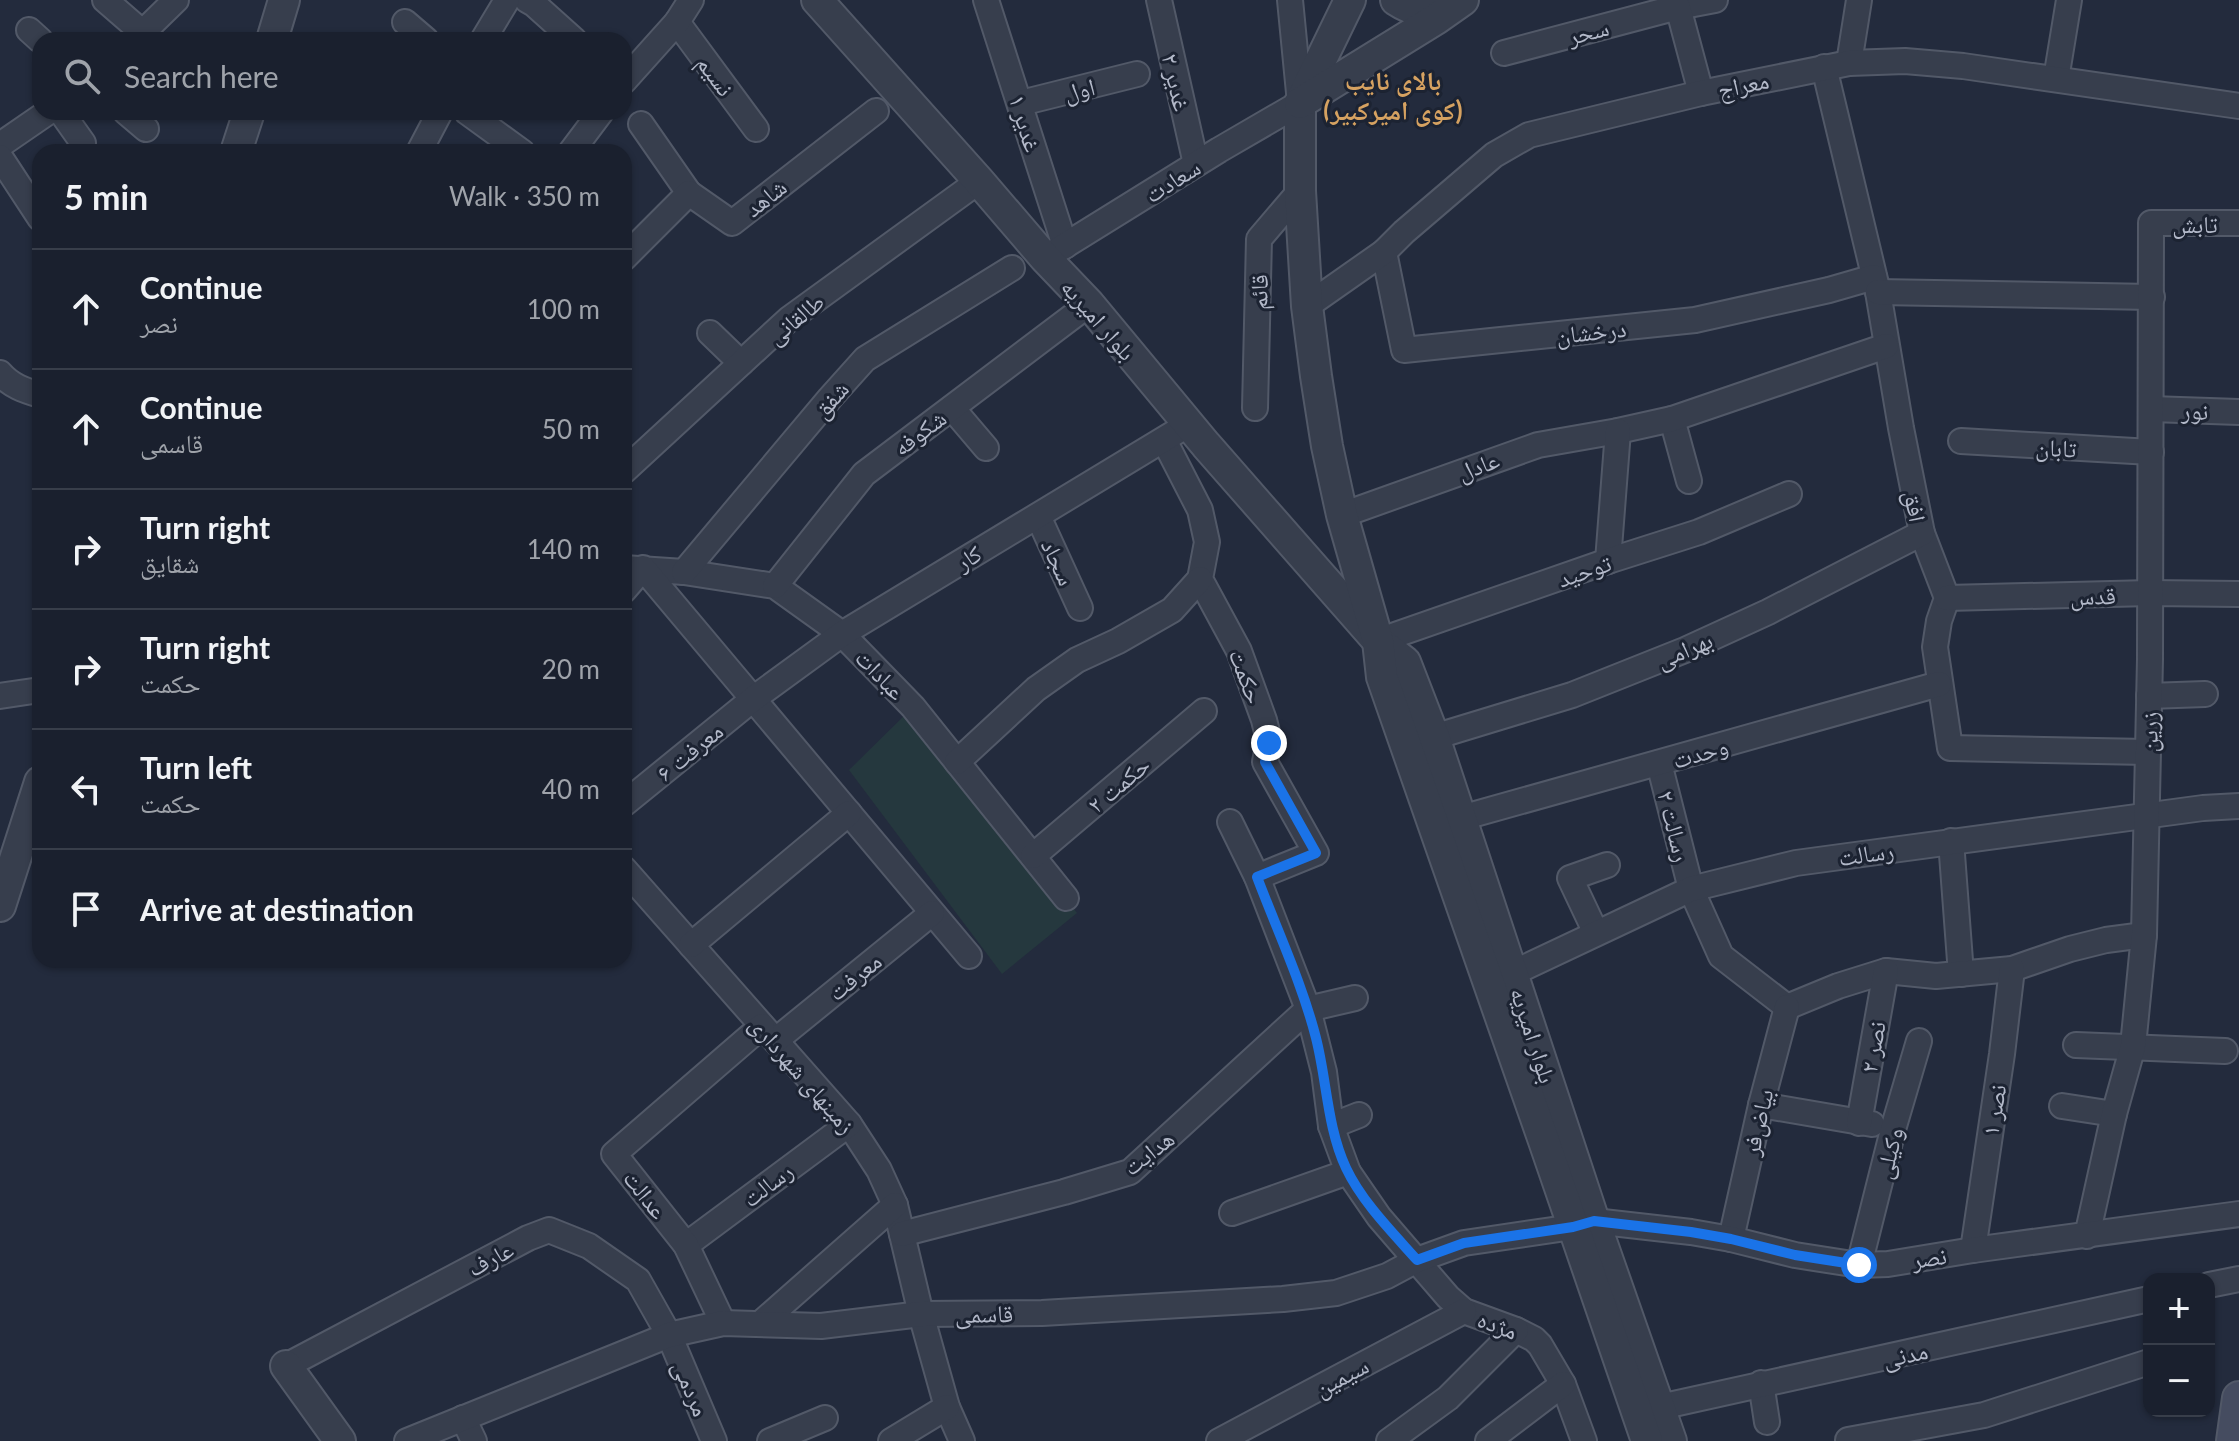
<!DOCTYPE html>
<meta charset="utf-8">
<style>
:root{--surface:#1a202e;--page:#272d3a;--text:#f1f3f6;--muted:#9fa3aa;--line:#383e4a}
body{margin:0;font-family:Lato,"Noto Naskh Arabic",sans-serif;background:var(--page);color:var(--text)}
.controls{position:absolute;right:24px;bottom:24px;display:grid;overflow:hidden;border-radius:16px;box-shadow:0 2px 6px #0004}
.controls button{width:72px;height:72px;display:grid;place-items:center;padding:0;border:0;border-bottom:2px solid var(--line);background:var(--surface);color:var(--text);font:40px sans-serif}
.stop{position:absolute;width:24px;height:24px;margin:-18px;border:6px solid #1a73e8;border-radius:50%;background:#fff}
.stop.end{background:#1a73e8;border-color:#fff;box-shadow:0 2px 8px #0008}
.list{margin:0;padding:0;list-style:none}
h2{display:flex;justify-content:space-between;align-items:center;height:104px;margin:0;padding:0 32px;font-size:34px}
h2 small{font-size:26px;font-weight:400;color:var(--muted)}
.list li{display:grid;grid-template-columns:52px 1fr auto;gap:24px;align-items:center;box-sizing:border-box;height:120px;padding:0 32px;border-top:2px solid var(--line)}
.list b{display:block;font-size:30px;white-space:nowrap}
.list p{margin:0;font-size:26px;white-space:nowrap;color:var(--muted)}
.list em{font-size:26px;font-style:normal;color:var(--muted)}
.icon{flex:none;width:44px;height:44px;fill:none;stroke:currentColor;stroke-width:2;stroke-linecap:round;stroke-linejoin:round}
.map{position:relative;flex:none;width:2239px;height:1441px;overflow:hidden}
.search{position:absolute;background:var(--surface);box-shadow:0 2px 6px #0004;left:32px;top:32px;width:600px;height:88px;display:flex;align-items:center;gap:20px;box-sizing:border-box;padding:0 28px;border-radius:24px;color:var(--muted);font-size:30px}
.panel{position:absolute;background:var(--surface);box-shadow:0 2px 6px #0004;left:32px;top:144px;width:600px;height:824px;border-radius:24px}
.map>svg:first-child{display:block}
</style>
<div class="map">
<svg width="2239" height="1441" viewBox="0 0 2239 1441">
<rect width="100%" height="100%" fill="#232b3d"/>
<polygon fill="#25383e" points="913,707 1077,913 1002,974 849,770"/>
<g fill="none" stroke-linecap="round" stroke-linejoin="round">
<defs>
<g id="minor">
<polyline points="105,0 143,33"/>
<polyline points="527,0 534,4 574,40"/>
<polyline points="986,0 1065,246"/>
<polyline points="1159,0 1196,164"/>
<polyline points="1678,7 1715,0"/>
<polyline points="405,22 426,40"/>
<polyline points="677,22 756,129"/>
<polyline points="29,30 40,40"/>
<polyline points="135,40 176,0"/>
<polyline points="483,40 507,0"/>
<polyline points="1504,53 1678,7 1701,93"/>
<polyline points="1849,63 1859,0"/>
<polyline points="1824,67 1878,292 1901,428 1922,533 1947,598 1939,621 1935,647 1950,748 2147,752"/>
<polyline points="2056,79 2069,0"/>
<polyline points="624,81 677,22 691,0"/>
<polyline points="1021,103 1137,74"/>
<polyline points="61,112 83,143"/>
<polyline points="126,112 146,129"/>
<polyline points="467,112 522,152"/>
<polyline points="641,124 689,193"/>
<polyline points="0,145 48,112"/>
<polyline points="419,152 440,112"/>
<polyline points="571,152 601,112"/>
<polyline points="0,157 40,218"/>
<polyline points="1384,252 1404,350 1695,320 1829,290 1874,277"/>
<polyline points="624,258 689,193 732,223 876,111"/>
<polyline points="1045,258 1219,150 1300,103 1290,0"/>
<polyline points="1878,292 2152,297"/>
<polyline points="1307,306 1384,252 1404,232 1494,155 1529,135 1701,93 1849,63 1905,61 1963,66 2239,106"/>
<polyline points="710,333 741,363"/>
<path d="M0,373C11,386 24,390 40,395"/>
<polyline points="952,408 986,448"/>
<polyline points="1255,408 1259,239 1300,191"/>
<polyline points="2151,409 2239,412"/>
<polyline points="1672,419 1689,481"/>
<polyline points="1164,440 1200,510 1207,542 1200,579 1239,651 1264,720 1269,740 1265,762 1316,853 1257,877"/>
<polyline points="1961,441 2151,452"/>
<polyline points="624,471 789,319 979,181"/>
<polyline points="1342,515 1538,445 1618,431 1672,419 1886,346"/>
<polyline points="1038,516 1080,608"/>
<polyline points="1608,561 1618,431"/>
<polyline points="624,568 684,572 775,586 842,634 913,707 1066,898"/>
<polyline points="684,572 830,398 865,359 1012,268"/>
<polyline points="775,586 864,474 1089,304"/>
<polyline points="624,590 643,568 969,956"/>
<polyline points="1947,598 2150,593 2239,594"/>
<polyline points="1378,641 1608,561 1699,532 1789,494"/>
<polyline points="0,696 40,690"/>
<polyline points="2149,696 2205,694"/>
<polyline points="1434,737 1572,695 1685,650 1768,612 1922,533"/>
<polyline points="957,762 1036,689 1077,660 1118,641 1172,610 1200,579"/>
<polyline points="1659,763 1691,889 1721,956 1787,1007"/>
<polyline points="624,804 753,699 842,634 1189,424"/>
<polyline points="1461,818 1939,684"/>
<polyline points="1230,822 1257,877 1308,1009 1324,1072 1331,1126 1348,1172 1379,1217 1448,1297 1464,1311 1516,1330 1534,1339 1540,1345 1563,1384 1584,1441"/>
<polyline points="1951,841 1961,974"/>
<polyline points="1033,856 1204,711"/>
<polyline points="624,869 849,1124 879,1170 895,1205 921,1314 947,1407 962,1441"/>
<polyline points="1596,933 1570,878 1607,865"/>
<polyline points="691,945 849,813"/>
<polyline points="1513,973 1691,889 1796,863 2203,808 2239,806"/>
<polyline points="1787,1007 1838,986 1886,971 1936,976 2012,969 2070,949 2106,940 2144,935"/>
<polyline points="776,1040 932,913"/>
<polyline points="2076,1045 2225,1051"/>
<polyline points="1761,1105 1872,1124"/>
<polyline points="2062,1106 2114,1114"/>
<polyline points="1859,1123 1886,971"/>
<polyline points="1331,1126 1359,1115"/>
<polyline points="1232,1213 1348,1172"/>
<polyline points="902,1234 1064,1192 1130,1172 1308,1009 1355,998"/>
<polyline points="2087,1236 2114,1114 2133,1046 2144,935 2150,659 2151,223 2239,223"/>
<polyline points="1731,1239 1761,1105 1787,1007"/>
<polyline points="686,1245 849,1124"/>
<polyline points="1973,1250 2002,1054 2012,969"/>
<polyline points="1859,1265 1894,1126 1919,1041"/>
<polyline points="2209,1285 2239,1279"/>
<polyline points="723,1323 686,1245 614,1154 762,1026"/>
<polyline points="761,1323 895,1205"/>
<polyline points="286,1366 528,1238 549,1230 589,1246 638,1280 669,1335 714,1441"/>
<polyline points="1761,1383 1767,1422"/>
<polyline points="1660,1407 2149,1299"/>
<polyline points="463,1418 474,1441"/>
<polyline points="1848,1440 1984,1415 2149,1362"/>
<polyline points="407,1441 669,1335 723,1323 821,1326 921,1314 1042,1313 1283,1299 1336,1293 1387,1276 1417,1260 1464,1243 1573,1227 1594,1221 1691,1232 1731,1239 1795,1255 1859,1265 1888,1264 1973,1250 2239,1214"/>
<polyline points="770,1441 825,1418"/>
<polyline points="891,1441 947,1407"/>
<polyline points="1219,1441 1464,1311"/>
<polyline points="1389,1441 1448,1398 1516,1330"/>
<polyline points="1488,1441 1563,1384"/>
</g>
<g id="tertiary">
<polyline points="817,0 979,181 1045,258 1089,304 1206,445 1378,641 1405,662 1434,737 1594,1221 1671,1441"/>
<polyline points="1350,0 1300,103 1300,191 1307,306 1316,376 1327,446 1342,515 1378,641 1382,677 1544,1141 1647,1441"/>
<path d="M1396,0C1414,12 1429,14 1450,6"/>
<polyline points="272,40 284,0"/>
<polyline points="1300,103 1436,19 1463,0"/>
<polyline points="236,152 249,112"/>
<polyline points="0,906 40,782"/>
<polyline points="286,1366 340,1441"/>
</g>
<polyline id="secondary" points="2233,1441 2239,1398"/>
</defs>
<use href="#minor" stroke="#525968" stroke-width="28"/>
<use href="#tertiary" stroke="#525968" stroke-width="34"/>
<use href="#secondary" stroke="#525968" stroke-width="36"/>
<use href="#minor" stroke="#373e4d" stroke-width="24"/>
<use href="#tertiary" stroke="#373e4d" stroke-width="30"/>
<use href="#secondary" stroke="#454c60" stroke-width="32"/>
</g>
<g fill="none" stroke-linecap="round" stroke-linejoin="round">
<path stroke="#1a73e8" stroke-width="10" d="M1269,743L1265,762L1316,853L1257,877C1277,930 1302,983 1316,1038C1327,1081 1327,1127 1346,1168C1362,1202 1393,1233 1417,1260L1464,1243L1573,1227L1594,1221L1691,1232L1731,1239L1795,1255L1859,1265"/>
</g>
<g text-anchor="middle" dominant-baseline="central" stroke-width="6" stroke-linejoin="round" paint-order="stroke">
<g font-size="24" fill="#b3b9c9" stroke="#1c2332">
<text transform="translate(1588 31) rotate(-15)">سحر</text>
<text transform="translate(716 75) rotate(53)">نسیم</text>
<text transform="translate(1177 82) rotate(77)">غدیر ۲</text>
<text transform="translate(1743 84) rotate(-12)">معراج</text>
<text transform="translate(1079 89) rotate(-14)">اول</text>
<text transform="translate(1026 123) rotate(73)">غدیر ۱</text>
<text transform="translate(1172 180) rotate(-32)">سعادت</text>
<text transform="translate(765 197) rotate(-38)">شاهد</text>
<text x="2195" y="223">تابش</text>
<text transform="translate(1258 292) rotate(-89)">قائم</text>
<text transform="translate(795 318) rotate(-39)">طالقانی</text>
<text transform="translate(1099 319) rotate(49)">بلوار امیریه</text>
<text transform="translate(1591 331) rotate(-6)">درخشان</text>
<text transform="translate(830 399) rotate(-49)">شفق</text>
<text transform="translate(2195 410) rotate(2)">نور</text>
<text transform="translate(919 432) rotate(-37)">شکوفه</text>
<text transform="translate(2056 447) rotate(3)">تابان</text>
<text transform="translate(1478 465) rotate(-20)">عادل</text>
<text transform="translate(1916 506) rotate(79)">افق</text>
<text transform="translate(968 557) rotate(-31)">کار</text>
<text transform="translate(1059 562) rotate(65)">سجاد</text>
<text transform="translate(1584 570) rotate(-19)">توحید</text>
<text transform="translate(2093 595) rotate(-1)">قدس</text>
<text transform="translate(1684 649) rotate(-23)">بهرامی</text>
<text transform="translate(881 674) rotate(46)">عبادات</text>
<text transform="translate(1247 676) rotate(69)">حکمت</text>
<text transform="translate(2148 732) rotate(-89)">زرین</text>
<text transform="translate(689 751) rotate(-39)">معرفت ۶</text>
<text transform="translate(1700 752) rotate(-16)">وحدت</text>
<text transform="translate(1118 784) rotate(-40)">حکمت ۲</text>
<text transform="translate(1675 826) rotate(76)">رسالت ۲</text>
<text transform="translate(1866 853) rotate(-8)">رسالت</text>
<text transform="translate(854 976) rotate(-39)">معرفت</text>
<text transform="translate(1534 1035) rotate(72)">بلوار امیریه</text>
<text transform="translate(1872 1047) rotate(-80)">نصر ۲</text>
<text transform="translate(803 1074) rotate(49)">زمینهای شهرداری</text>
<text transform="translate(1993 1110) rotate(-81)">نصر ۱</text>
<text transform="translate(1757 1122) rotate(-77)">بیاض‌فر</text>
<text transform="translate(1148 1152) rotate(-38)">هدایت</text>
<text transform="translate(1888 1153) rotate(-76)">وکیلی</text>
<text transform="translate(767 1184) rotate(-37)">رسالت</text>
<text transform="translate(646 1194) rotate(52)">عدالت</text>
<text transform="translate(1929 1257) rotate(-9)">نصر</text>
<text transform="translate(490 1258) rotate(-28)">عارف</text>
<text transform="translate(984 1313) rotate(-1)">قاسمی</text>
<text transform="translate(1498 1324) rotate(21)">مژده</text>
<text transform="translate(1905 1354) rotate(-12)">مدنی</text>
<text transform="translate(1341 1376) rotate(-28)">سیمین</text>
<text transform="translate(692 1388) rotate(67)">مردمی</text>
</g>
<g font-size="26" font-weight="bold" fill="#d6a261" stroke="#1c2332">
<text x="1393" y="80">بالای نایب<tspan x="1393" dy="30">(کوی امیرکبیر)</tspan></text>
</g>
</g>
</svg>
<div class="controls">
<button>+</button>
<button>−</button>
</div>
<div class="stop" style="left:1859px;top:1265px"></div>
<div class="stop end" style="left:1269px;top:743px"></div>
<div class="search"><svg class="icon" aria-label="search" viewBox="0 0 24 24"><circle cx="10" cy="10" r="6"/><path d="M15 15l6 6"/></svg>Search here</div>
<section class="panel">
<h2>5 min<small>Walk · 350 m</small></h2>
<ul class="list">
<li><svg class="icon" aria-label="ahead" viewBox="0 0 24 24"><path d="M12 20V5M6 11l6-6 6 6"/></svg><div><b>Continue</b><p>نصر</p></div><em>100 m</em></li>
<li><svg class="icon" aria-label="ahead" viewBox="0 0 24 24"><path d="M12 20V5M6 11l6-6 6 6"/></svg><div><b>Continue</b><p>قاسمی</p></div><em>50 m</em></li>
<li><svg class="icon" aria-label="right" viewBox="0 0 24 24"><path d="M7 20v-9h11M14 6l5 5-5 5"/></svg><div><b>Turn right</b><p>شقایق</p></div><em>140 m</em></li>
<li><svg class="icon" aria-label="right" viewBox="0 0 24 24"><path d="M7 20v-9h11M14 6l5 5-5 5"/></svg><div><b>Turn right</b><p>حکمت</p></div><em>20 m</em></li>
<li><svg class="icon" aria-label="left" viewBox="0 0 24 24"><path d="M17 20v-9H6M10 6l-5 5 5 5"/></svg><div><b>Turn left</b><p>حکمت</p></div><em>40 m</em></li>
<li><svg class="icon" aria-label="arrive" viewBox="0 0 24 24"><path d="M6 21V4h12l-3 4 3 4H6"/></svg><div><b>Arrive at destination</b></div></li>
</ul>
</section>
</div>
